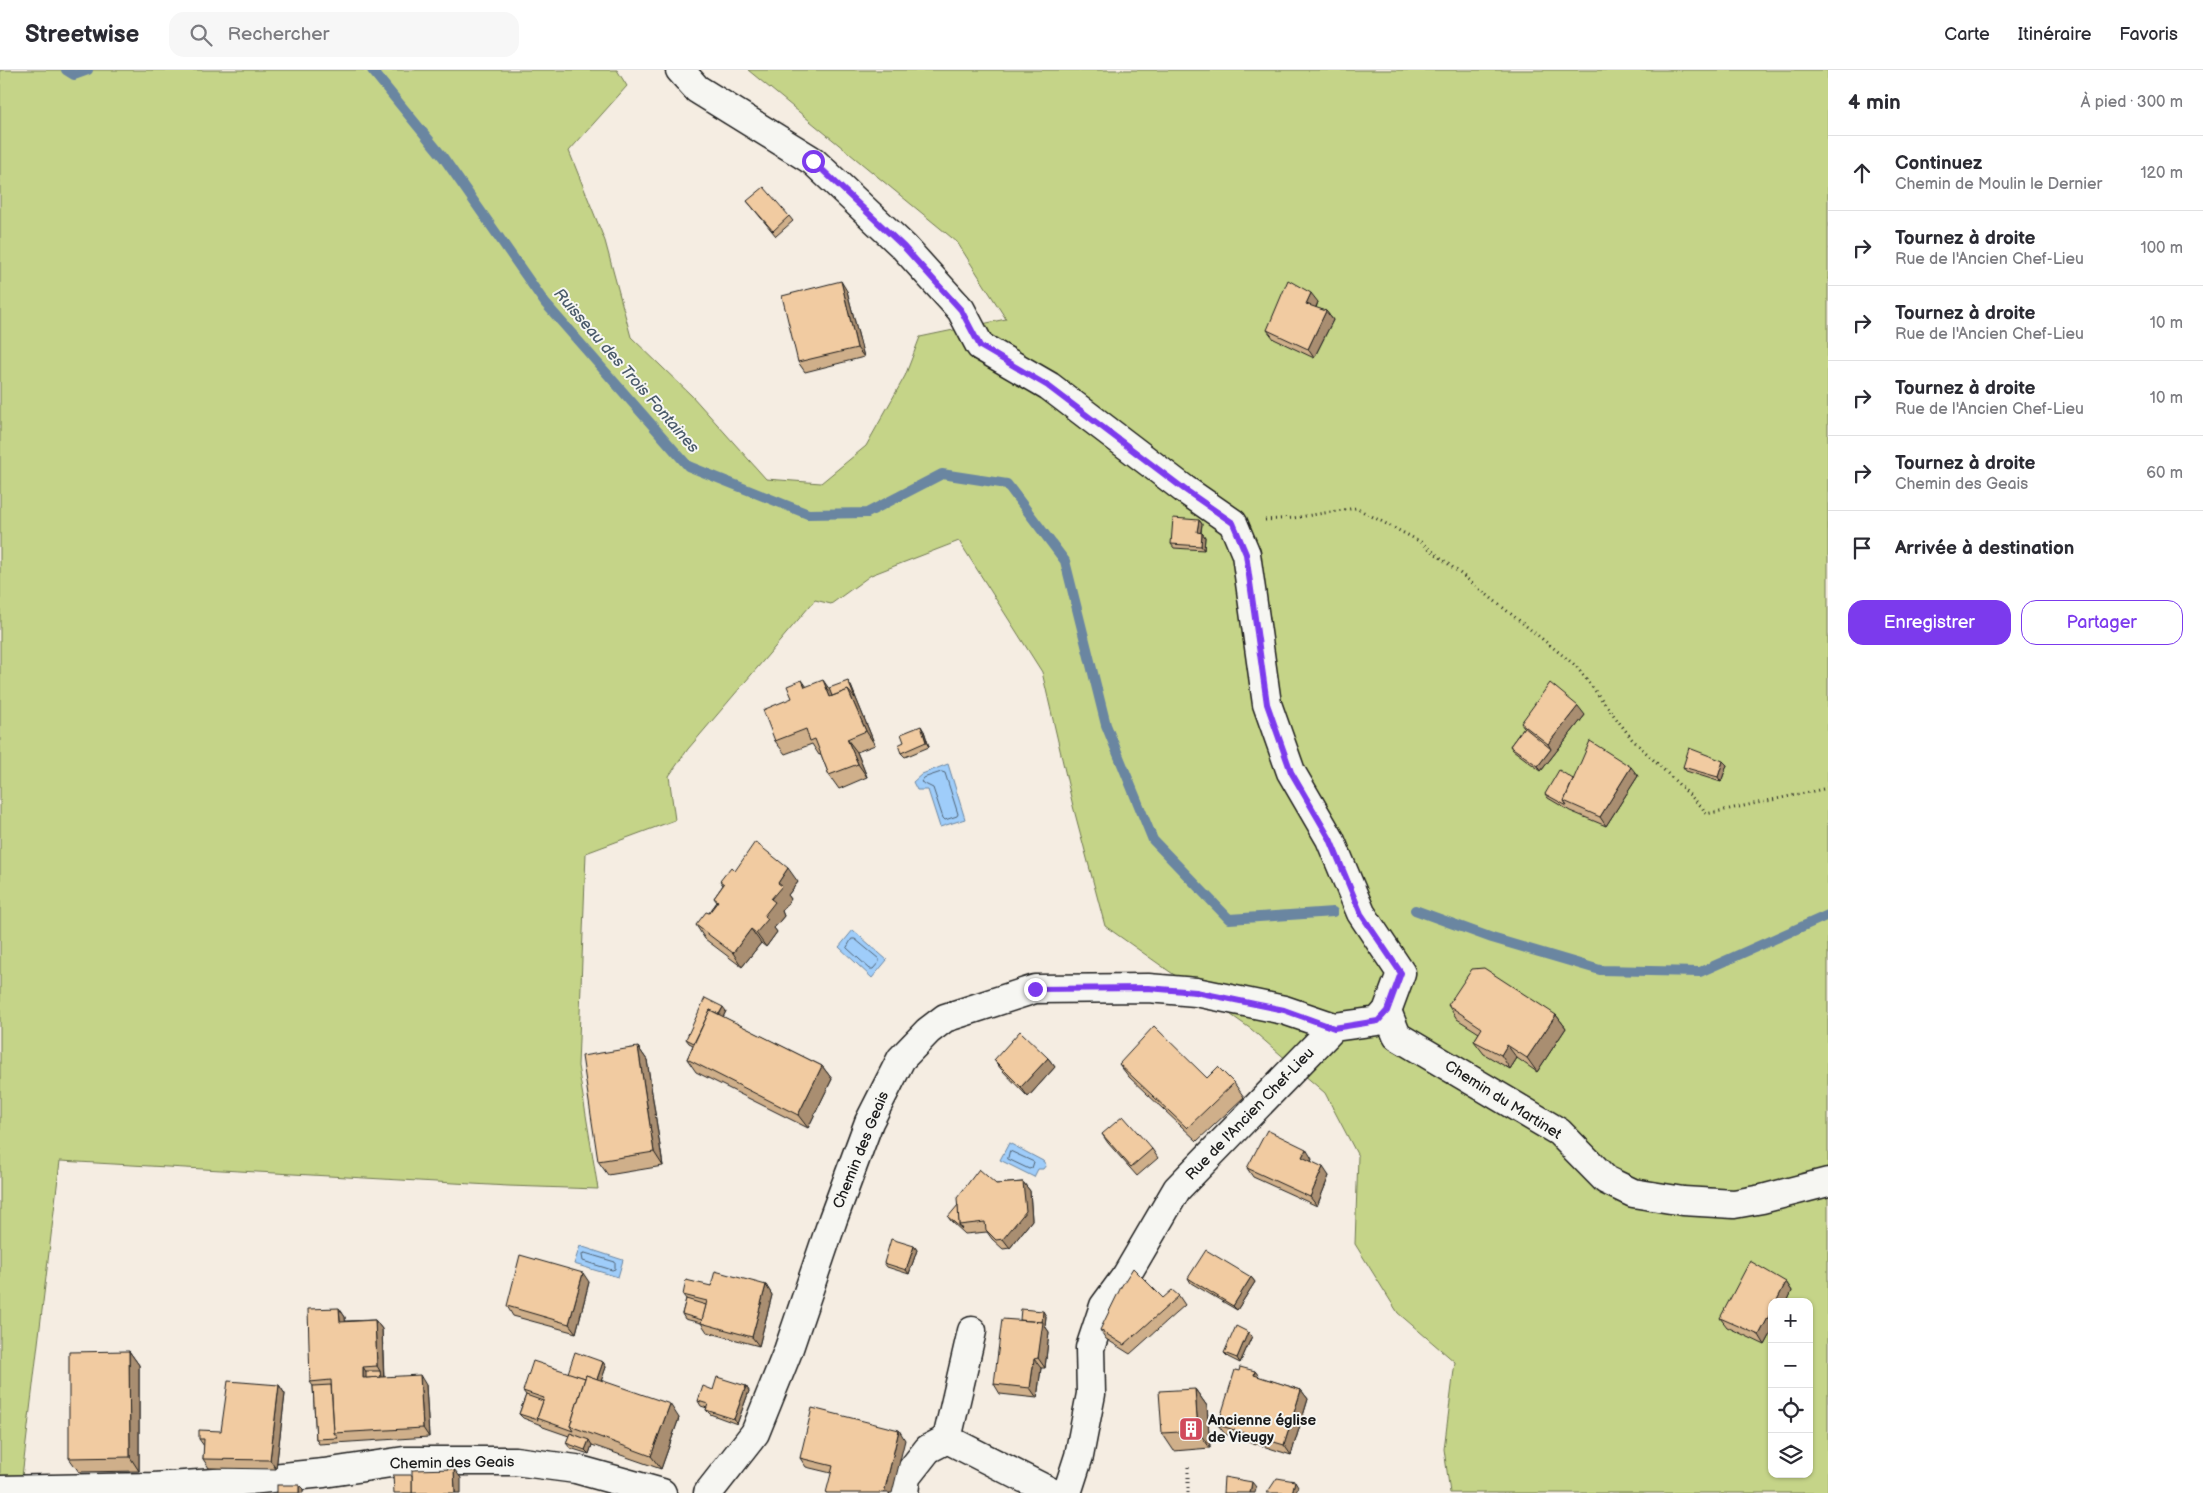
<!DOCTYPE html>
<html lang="fr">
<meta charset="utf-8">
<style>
:root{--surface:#fff;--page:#f7f7f7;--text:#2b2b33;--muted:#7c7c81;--line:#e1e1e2;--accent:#7c3aed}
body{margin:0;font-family:"Balsamiq Sans",sans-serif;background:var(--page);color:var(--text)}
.controls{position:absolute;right:15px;bottom:15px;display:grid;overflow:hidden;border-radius:10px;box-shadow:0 1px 4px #0004}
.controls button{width:45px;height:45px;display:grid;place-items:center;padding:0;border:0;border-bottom:1px solid var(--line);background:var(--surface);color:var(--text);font:25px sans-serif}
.stop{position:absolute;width:15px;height:15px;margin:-11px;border:4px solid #7c3aed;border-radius:50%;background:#fff}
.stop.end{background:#7c3aed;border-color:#fff;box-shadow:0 1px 5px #0008}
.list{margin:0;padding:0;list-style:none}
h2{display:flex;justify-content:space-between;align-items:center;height:65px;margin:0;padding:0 20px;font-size:21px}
h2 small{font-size:16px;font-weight:400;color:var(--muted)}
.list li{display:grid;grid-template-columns:32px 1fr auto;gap:15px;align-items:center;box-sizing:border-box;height:75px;padding:0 20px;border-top:1px solid var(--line)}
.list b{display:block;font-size:19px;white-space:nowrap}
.list p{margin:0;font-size:16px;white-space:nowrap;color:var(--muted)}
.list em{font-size:16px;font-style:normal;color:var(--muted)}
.actions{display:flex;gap:10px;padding:15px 20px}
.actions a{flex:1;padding:11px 0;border:1px solid var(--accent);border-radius:15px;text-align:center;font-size:18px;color:var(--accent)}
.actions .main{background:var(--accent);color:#fff}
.icon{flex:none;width:28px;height:28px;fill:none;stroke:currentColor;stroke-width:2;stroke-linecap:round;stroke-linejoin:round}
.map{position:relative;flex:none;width:1828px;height:1423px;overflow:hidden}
header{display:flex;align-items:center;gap:30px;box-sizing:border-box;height:70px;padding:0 25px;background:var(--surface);border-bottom:1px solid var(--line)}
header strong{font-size:24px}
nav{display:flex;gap:28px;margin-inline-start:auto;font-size:18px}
.search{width:350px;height:45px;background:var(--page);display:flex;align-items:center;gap:12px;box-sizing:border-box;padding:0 18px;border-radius:15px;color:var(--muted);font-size:19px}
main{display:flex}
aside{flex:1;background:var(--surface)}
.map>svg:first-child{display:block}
</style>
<header>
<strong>Streetwise</strong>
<div class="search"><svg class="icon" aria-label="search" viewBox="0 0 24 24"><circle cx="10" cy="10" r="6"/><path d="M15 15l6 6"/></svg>Rechercher</div>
<nav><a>Carte</a><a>Itinéraire</a><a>Favoris</a></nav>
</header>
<main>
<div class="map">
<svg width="1828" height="1423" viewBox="0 0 1828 1423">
<rect width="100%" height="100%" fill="#f5ede2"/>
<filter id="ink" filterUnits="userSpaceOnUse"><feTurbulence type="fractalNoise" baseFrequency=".02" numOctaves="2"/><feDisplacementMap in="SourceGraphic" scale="10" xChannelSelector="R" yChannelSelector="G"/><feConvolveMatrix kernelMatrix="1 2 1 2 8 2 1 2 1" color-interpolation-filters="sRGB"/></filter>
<g filter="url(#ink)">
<path fill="#c5d488" stroke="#707852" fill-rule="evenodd" d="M0,0H617L627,16L569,81L605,171L631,267L692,326L766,409L821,413L866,376L905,306L920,267L1006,249L957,172L748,0H1828V1423H1450L1444,1379L1455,1292L1398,1243L1355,1174L1358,1086L1325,1023L1251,959L1105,856L1073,736L1042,602L959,471L871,505L831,534L815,530L688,679L669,706L675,750L586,783L578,996L598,1119L508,1116L60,1091L20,1423H0ZM1772,1232H1809V1404H1772Z"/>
<g fill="#9fcdfa" stroke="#6b86a1">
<polygon points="948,694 965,749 940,757 928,720 917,720 913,712 922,704"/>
<polygon points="853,860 887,890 872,908 839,877"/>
<polygon points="1009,1073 1043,1091 1046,1095 1043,1099 1038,1099 1034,1107 1000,1090"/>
<polygon points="580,1176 623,1190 618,1207 574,1194"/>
</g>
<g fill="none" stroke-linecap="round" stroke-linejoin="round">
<g stroke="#506375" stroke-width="1">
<polygon points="942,702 945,703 958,744 957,746 945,750 943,748 933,718 921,712 924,708"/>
<polygon points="852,869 855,869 879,889 879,892 873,899 870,899 847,878"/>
<polygon points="1010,1081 1034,1092 1032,1098 1029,1099 1008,1089"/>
<polygon points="585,1183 615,1192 615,1199 612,1200 583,1191 582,1185"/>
</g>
<g stroke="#6b86a1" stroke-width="10">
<polyline points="66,0 74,5 88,0"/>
<polyline points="372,0 443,87 545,233 688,396 808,444 867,443 942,404 1007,414 1065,491 1106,655 1153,770 1229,849 1333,842"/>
<polyline points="1415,840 1492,868 1600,900 1700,902 1828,845"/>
</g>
<defs>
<g id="minor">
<polyline points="680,0 697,19 813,91 904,177 961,240 980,276 1049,316 1184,419 1233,453 1246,484 1267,634 1291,702 1330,769 1361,843 1401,903 1387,941 1378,951 1334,957 1177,1119 1126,1206 1104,1236 1090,1278 1091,1324 1079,1386 1067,1423"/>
<polyline points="1387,941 1397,966 1559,1062 1606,1110 1633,1123 1683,1131 1734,1134 1762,1129 1828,1112"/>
<polyline points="947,1369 972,1261"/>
<polyline points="0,1420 153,1417 230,1412 324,1403 404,1391 515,1391 576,1399 662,1423"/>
<polyline points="708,1423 755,1363 788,1281 833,1149 869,1052 901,989 928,961 945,948 1035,919 1148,918 1196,922 1284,940 1334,957"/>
<polyline points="904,1423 906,1407 928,1379 947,1369 1053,1423"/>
</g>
</defs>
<use href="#minor" stroke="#1c1c1c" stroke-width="31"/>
<g stroke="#1c1c1c" stroke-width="3" stroke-dasharray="1 4" stroke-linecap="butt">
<polyline points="1265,450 1293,448 1356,438 1421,472 1576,596 1632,669 1702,737 1706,744 1828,718"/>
<polyline points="1188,1423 1188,1397"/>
</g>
<use href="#minor" stroke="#f6f6f2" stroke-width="28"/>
</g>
<g fill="#cfaf8a" stroke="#1c1c1c">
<polygon points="747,131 789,146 793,151 776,166"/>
<polygon points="847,221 864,287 805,302 798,292"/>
<polygon points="1318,232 1316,238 1326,241 1333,250 1314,288 1274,269 1267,260"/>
<polygon points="1199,450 1202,454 1201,463 1202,463 1205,467 1204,480 1174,478 1171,474"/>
<polygon points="802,610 807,617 829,619 851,616 875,675 857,682 867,707 839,719 829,705 821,684 819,685 812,674 785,684 775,671"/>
<polygon points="1585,645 1541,701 1513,680 1510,676 1524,657 1521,653"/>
<polygon points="924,661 929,677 905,687 901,683 904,672"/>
<polygon points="1727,695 1721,712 1686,701 1683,697"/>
<polygon points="1638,706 1606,756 1570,741 1548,728 1545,724 1573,709"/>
<polygon points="735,801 798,812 788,825 791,829 782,841 784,846 774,858 777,862 766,877 761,873 742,897 705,869 696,855 709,843 717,832 714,828 723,815 720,811"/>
<polygon points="1448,935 1556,945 1566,958 1537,1002 1517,988 1510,999 1484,984 1474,971 1479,963 1457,949"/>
<polygon points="726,941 723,947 822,996 832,1009 808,1058 696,1002 687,989 693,975 689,973 686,969"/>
<polygon points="638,977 647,990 663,1096 608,1105 598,1091"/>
<polygon points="1048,988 1055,997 1028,1027 1001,999 994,990"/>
<polygon points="1119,994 1234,1013 1244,1027 1197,1071 1129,1007"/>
<polygon points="1102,1064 1152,1079 1158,1088 1137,1106 1108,1073"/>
<polygon points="1312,1089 1311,1091 1329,1106 1317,1136 1253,1107 1247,1098"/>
<polygon points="1023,1112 1030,1121 1032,1150 1010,1178 1003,1179 992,1169 987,1162 965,1164 951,1151 948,1147 996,1114"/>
<polygon points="914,1176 917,1180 909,1204 887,1197 884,1193"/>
<polygon points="1251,1207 1255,1212 1237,1240 1191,1213 1188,1208"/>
<polygon points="589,1212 576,1263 513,1246 507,1236"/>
<polygon points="1786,1212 1792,1221 1787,1232 1772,1232 1772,1262 1765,1275 1727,1257 1720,1248"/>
<polygon points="766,1215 772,1225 759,1276 707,1262 701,1253 685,1249 682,1244 686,1229 683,1225 711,1216"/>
<polygon points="1179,1226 1185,1235 1130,1284 1106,1269 1100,1260 1163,1228"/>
<polygon points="339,1238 345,1247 345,1251 375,1250 382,1259 384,1307 426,1315 429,1367 319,1374 316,1369 313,1316 310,1312"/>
<polygon points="1046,1246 1045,1256 1049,1262 1045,1298 1041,1298 1037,1328 1000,1324 994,1314 1020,1250"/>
<polygon points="1252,1266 1240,1293 1228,1287 1224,1283"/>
<polygon points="129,1281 139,1295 139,1401 79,1402 69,1388"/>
<polygon points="603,1292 606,1297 601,1311 679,1348 661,1399 592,1375 589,1384 570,1378 566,1373 569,1366 543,1357 541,1355 523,1348 519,1344 526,1325 523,1321 568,1303"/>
<polygon points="1239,1301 1255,1301 1259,1307 1301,1320 1308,1329 1291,1385 1225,1364 1218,1355"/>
<polygon points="279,1315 285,1324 276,1399 209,1398 203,1389 204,1376 199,1369 221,1361"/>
<polygon points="746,1316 749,1321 737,1354 710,1344 706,1340 707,1338 701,1336 698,1331 713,1320"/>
<polygon points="1195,1319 1207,1336 1210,1378 1174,1381 1162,1363"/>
<polygon points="905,1370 831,1403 806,1397 800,1388"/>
</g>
<g fill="#a98e71" stroke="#1c1c1c">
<polygon points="841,211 847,221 864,287 857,278"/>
<polygon points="1311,223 1318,232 1313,244 1306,234"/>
<polygon points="1326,241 1333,250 1314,288 1308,279"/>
<polygon points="1199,450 1202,454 1200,467 1197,462"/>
<polygon points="1202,463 1205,467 1204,480 1201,476"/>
<polygon points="823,610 832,623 837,636 830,627"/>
<polygon points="848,611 851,616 875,675 866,661 848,620"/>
<polygon points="1578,636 1585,645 1541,701 1538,696 1551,679 1548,674"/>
<polygon points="921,656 924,661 929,677 926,672"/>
<polygon points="847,669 857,682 867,707 858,694"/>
<polygon points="1723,691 1727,695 1721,712 1718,707"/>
<polygon points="1631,697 1638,706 1606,756 1600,747"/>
<polygon points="788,798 798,812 788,825 791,829 782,841 784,846 774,858 777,862 766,877 756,863 778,813"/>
<polygon points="751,859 761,873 742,897 733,883"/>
<polygon points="723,937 726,941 706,982 703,977"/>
<polygon points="1556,945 1566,958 1537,1002 1527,988"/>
<polygon points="1507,975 1517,988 1510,999 1501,985"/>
<polygon points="638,977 647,990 663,1096 654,1082"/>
<polygon points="1048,988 1055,997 1028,1027 1021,1017"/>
<polygon points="822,996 832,1009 808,1058 798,1045"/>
<polygon points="1306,1079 1312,1089 1309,1096 1302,1087"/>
<polygon points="1323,1097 1329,1106 1317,1136 1310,1127"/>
<polygon points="1023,1112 1030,1121 1032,1150 1010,1178 1003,1169"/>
<polygon points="914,1176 917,1180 909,1204 906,1200"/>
<polygon points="583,1203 589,1212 576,1263 569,1254"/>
<polygon points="1251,1207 1255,1212 1237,1240 1233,1236"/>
<polygon points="1786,1212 1792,1221 1787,1232 1776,1232"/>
<polygon points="766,1215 772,1225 759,1276 752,1267"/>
<polygon points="339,1238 345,1247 346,1261 340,1252"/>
<polygon points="1772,1240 1772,1262 1765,1275 1759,1265"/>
<polygon points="1043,1241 1046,1246 1045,1256 1049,1262 1045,1298 1038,1288"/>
<polygon points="375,1250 382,1259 384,1317 381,1312 380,1301 377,1296"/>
<polygon points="1248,1262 1252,1266 1240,1293 1237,1288"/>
<polygon points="129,1281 139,1295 139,1401 130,1387"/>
<polygon points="1034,1289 1041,1298 1037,1328 1030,1318"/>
<polygon points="603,1292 606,1297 598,1320 595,1315"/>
<polygon points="363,1297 369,1306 369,1313 363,1308"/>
<polygon points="1255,1301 1262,1310 1254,1305"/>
<polygon points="420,1305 426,1315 429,1367 423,1358"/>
<polygon points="279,1315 285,1324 276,1399 270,1390"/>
<polygon points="746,1316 749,1321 737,1354 734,1349"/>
<polygon points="1195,1319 1207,1336 1210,1378 1198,1361"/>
<polygon points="1301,1320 1308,1329 1291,1385 1284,1375"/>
<polygon points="670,1334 679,1348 661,1399 651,1386"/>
<polygon points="899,1360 905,1370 892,1423 884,1423"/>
<polygon points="589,1370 592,1375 589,1384 585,1380"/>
<polygon points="454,1399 461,1408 461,1423 455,1423"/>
<polygon points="1295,1411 1298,1416 1296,1423 1292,1423"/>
<polygon points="1252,1412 1256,1417 1255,1423 1250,1423"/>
<polygon points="299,1415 303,1419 303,1423 299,1423"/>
</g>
<g fill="#f1cba1" stroke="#1c1c1c">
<polygon points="764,117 789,146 773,161 747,131"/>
<polygon points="1288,210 1311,223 1306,234 1326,241 1308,279 1267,260"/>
<polygon points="841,211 857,278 798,292 782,226"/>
<polygon points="1173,448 1199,450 1197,462 1202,463 1201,476 1171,474"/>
<polygon points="802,610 805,617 823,610 830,627 848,620 866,661 847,669 858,694 829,705 815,669 810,671 806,659 775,671 763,640 792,628 787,616"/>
<polygon points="848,611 855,628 848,620 832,626 829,618"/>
<polygon points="1550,613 1578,636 1548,674 1521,653"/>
<polygon points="921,656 926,672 901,683 898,675 904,672 901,664"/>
<polygon points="1524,657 1551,679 1538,696 1510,676"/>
<polygon points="1590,671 1631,697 1600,747 1564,731"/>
<polygon points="1689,678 1723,691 1718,707 1683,697"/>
<polygon points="1559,700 1573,709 1564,731 1567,736 1545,724"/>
<polygon points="755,772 788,798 778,813 782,816 771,829 775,832 764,846 768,849 756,863 751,859 733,883 696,855 706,842 709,843 718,831 714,828 724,814 720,811 731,797 735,801"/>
<polygon points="1484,898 1556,945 1527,988 1507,975 1501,985 1474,971 1482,958 1448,935 1472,899"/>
<polygon points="705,928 723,937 719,944 710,940 694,973 686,969"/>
<polygon points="710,940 822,996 798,1045 687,989"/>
<polygon points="1154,956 1207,1008 1218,997 1234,1013 1187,1058 1119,994"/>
<polygon points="1020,961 1048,988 1021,1017 994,990"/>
<polygon points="638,977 654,1082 598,1091 582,986"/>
<polygon points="1123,1046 1152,1079 1131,1097 1102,1064"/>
<polygon points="1267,1060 1306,1079 1302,1087 1323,1097 1310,1127 1247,1098"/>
<polygon points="979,1099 996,1114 1023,1112 1026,1141 1003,1169 996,1170 986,1160 985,1152 959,1155 957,1128"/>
<polygon points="958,1135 959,1155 962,1159 948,1147"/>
<polygon points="891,1169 914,1176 906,1200 884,1193"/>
<polygon points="1206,1180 1251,1207 1233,1236 1188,1208"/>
<polygon points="520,1185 583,1203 569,1254 507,1236"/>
<polygon points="1750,1191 1786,1212 1776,1232 1772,1232 1772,1240 1759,1265 1720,1248"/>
<polygon points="1133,1198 1163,1228 1172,1220 1179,1226 1124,1275 1100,1260 1121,1217"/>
<polygon points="715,1201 766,1215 752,1267 701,1253 707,1231 683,1225 686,1210 711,1216"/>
<polygon points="686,1229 706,1235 702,1250 682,1244"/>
<polygon points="339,1238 340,1252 375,1250 377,1296 363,1297 363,1308 420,1305 423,1358 334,1363 331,1310 310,1312 308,1239"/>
<polygon points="1021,1239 1043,1241 1042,1252 1020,1250"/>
<polygon points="1002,1249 1043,1252 1038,1288 1034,1289 1030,1318 994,1314"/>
<polygon points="1236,1256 1248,1262 1237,1288 1224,1283"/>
<polygon points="129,1281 130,1387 69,1388 69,1282"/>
<polygon points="575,1282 603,1292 597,1309 586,1305 585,1308 568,1303"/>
<polygon points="533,1291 585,1308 570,1356 573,1361 537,1348 544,1328 523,1321"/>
<polygon points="1240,1297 1255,1301 1254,1305 1301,1320 1284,1375 1218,1355 1235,1300 1239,1301"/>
<polygon points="366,1301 380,1301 381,1307 366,1308"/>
<polygon points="586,1305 670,1334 651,1386 570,1356"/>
<polygon points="717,1307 746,1316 734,1349 706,1340 708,1334 698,1331 703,1316 713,1320"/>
<polygon points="228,1311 279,1315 270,1390 203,1389 204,1369 199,1369 199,1360 221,1361"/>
<polygon points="331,1315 334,1363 338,1368 316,1369 313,1316"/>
<polygon points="1195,1319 1198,1361 1162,1363 1159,1321"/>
<polygon points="526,1325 543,1331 537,1348 538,1350 519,1344"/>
<polygon points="812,1338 899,1360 884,1423 826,1423 833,1396 800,1388"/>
<polygon points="570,1363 589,1370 585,1380 566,1373"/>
<polygon points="454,1399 455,1423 412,1423 412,1400"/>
<polygon points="393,1405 412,1405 412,1423 394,1423"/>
<polygon points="1224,1407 1252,1412 1250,1423 1223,1423"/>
<polygon points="1277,1408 1295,1411 1292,1423 1267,1423"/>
<rect x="277" y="1415" width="22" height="8"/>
</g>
</g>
<g fill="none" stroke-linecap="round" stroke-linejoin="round" filter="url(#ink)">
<polyline stroke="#7c3aed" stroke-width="6" points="813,91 904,177 961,240 980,276 1048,316 1184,419 1233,453 1246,484 1267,634 1291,702 1330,769 1361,844 1401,903 1387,941 1378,951 1334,958 1284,940 1196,922 1148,918 1035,919"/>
</g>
<defs>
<symbol id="building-square" viewBox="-11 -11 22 22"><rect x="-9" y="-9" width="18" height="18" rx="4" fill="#d1495b" stroke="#f6f6f2"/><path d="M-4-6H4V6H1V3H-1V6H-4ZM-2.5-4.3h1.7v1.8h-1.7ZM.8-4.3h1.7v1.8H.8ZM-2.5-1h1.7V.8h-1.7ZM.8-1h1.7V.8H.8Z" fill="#fff"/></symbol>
</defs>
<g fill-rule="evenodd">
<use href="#building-square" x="1177" y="1345" width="28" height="28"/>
</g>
<g text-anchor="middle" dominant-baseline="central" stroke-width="4" stroke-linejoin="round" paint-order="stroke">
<g font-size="15" fill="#1c1c1c" stroke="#f6f6f2">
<text transform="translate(1503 1030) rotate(32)">Chemin du Martinet</text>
<text transform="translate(1250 1044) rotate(-46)">Rue de l'Ancien Chef-Lieu</text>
<text transform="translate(861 1080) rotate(-68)">Chemin des Geais</text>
<text transform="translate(452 1393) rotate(-1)">Chemin des Geais</text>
</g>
<g font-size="15" font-weight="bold" fill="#1c1c1c" stroke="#f6f6f2" text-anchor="start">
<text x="1208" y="1350">Ancienne église<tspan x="1208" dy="17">de Vieugy</tspan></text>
</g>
<g font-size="16" font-style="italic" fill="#4a5a6a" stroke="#f6f6f2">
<text transform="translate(626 301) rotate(49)">Ruisseau des Trois Fontaines</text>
</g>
</g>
</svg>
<div class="controls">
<button>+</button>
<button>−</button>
<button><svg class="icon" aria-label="locate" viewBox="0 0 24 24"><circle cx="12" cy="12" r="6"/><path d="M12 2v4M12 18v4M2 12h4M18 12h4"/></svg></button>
<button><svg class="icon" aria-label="layers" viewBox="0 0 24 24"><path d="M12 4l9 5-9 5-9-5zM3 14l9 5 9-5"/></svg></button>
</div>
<div class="stop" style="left:813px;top:91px"></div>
<div class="stop end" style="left:1035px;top:919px"></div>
</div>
<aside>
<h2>4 min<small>À pied · 300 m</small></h2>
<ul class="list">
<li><svg class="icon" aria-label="ahead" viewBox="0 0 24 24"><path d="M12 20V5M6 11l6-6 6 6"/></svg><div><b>Continuez</b><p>Chemin de Moulin le Dernier</p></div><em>120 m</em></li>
<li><svg class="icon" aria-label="right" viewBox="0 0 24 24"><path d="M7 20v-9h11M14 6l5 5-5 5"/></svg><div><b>Tournez à droite</b><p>Rue de l'Ancien Chef-Lieu</p></div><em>100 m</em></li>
<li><svg class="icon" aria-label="right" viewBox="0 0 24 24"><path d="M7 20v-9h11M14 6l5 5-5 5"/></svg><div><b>Tournez à droite</b><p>Rue de l'Ancien Chef-Lieu</p></div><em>10 m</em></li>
<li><svg class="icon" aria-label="right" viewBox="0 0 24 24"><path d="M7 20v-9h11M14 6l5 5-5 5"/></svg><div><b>Tournez à droite</b><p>Rue de l'Ancien Chef-Lieu</p></div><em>10 m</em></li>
<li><svg class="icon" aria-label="right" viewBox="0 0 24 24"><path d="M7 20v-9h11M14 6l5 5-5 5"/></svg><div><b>Tournez à droite</b><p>Chemin des Geais</p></div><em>60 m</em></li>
<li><svg class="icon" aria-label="arrive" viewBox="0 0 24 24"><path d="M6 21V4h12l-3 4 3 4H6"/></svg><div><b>Arrivée à destination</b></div></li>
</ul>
<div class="actions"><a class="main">Enregistrer</a><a>Partager</a></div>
</aside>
</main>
